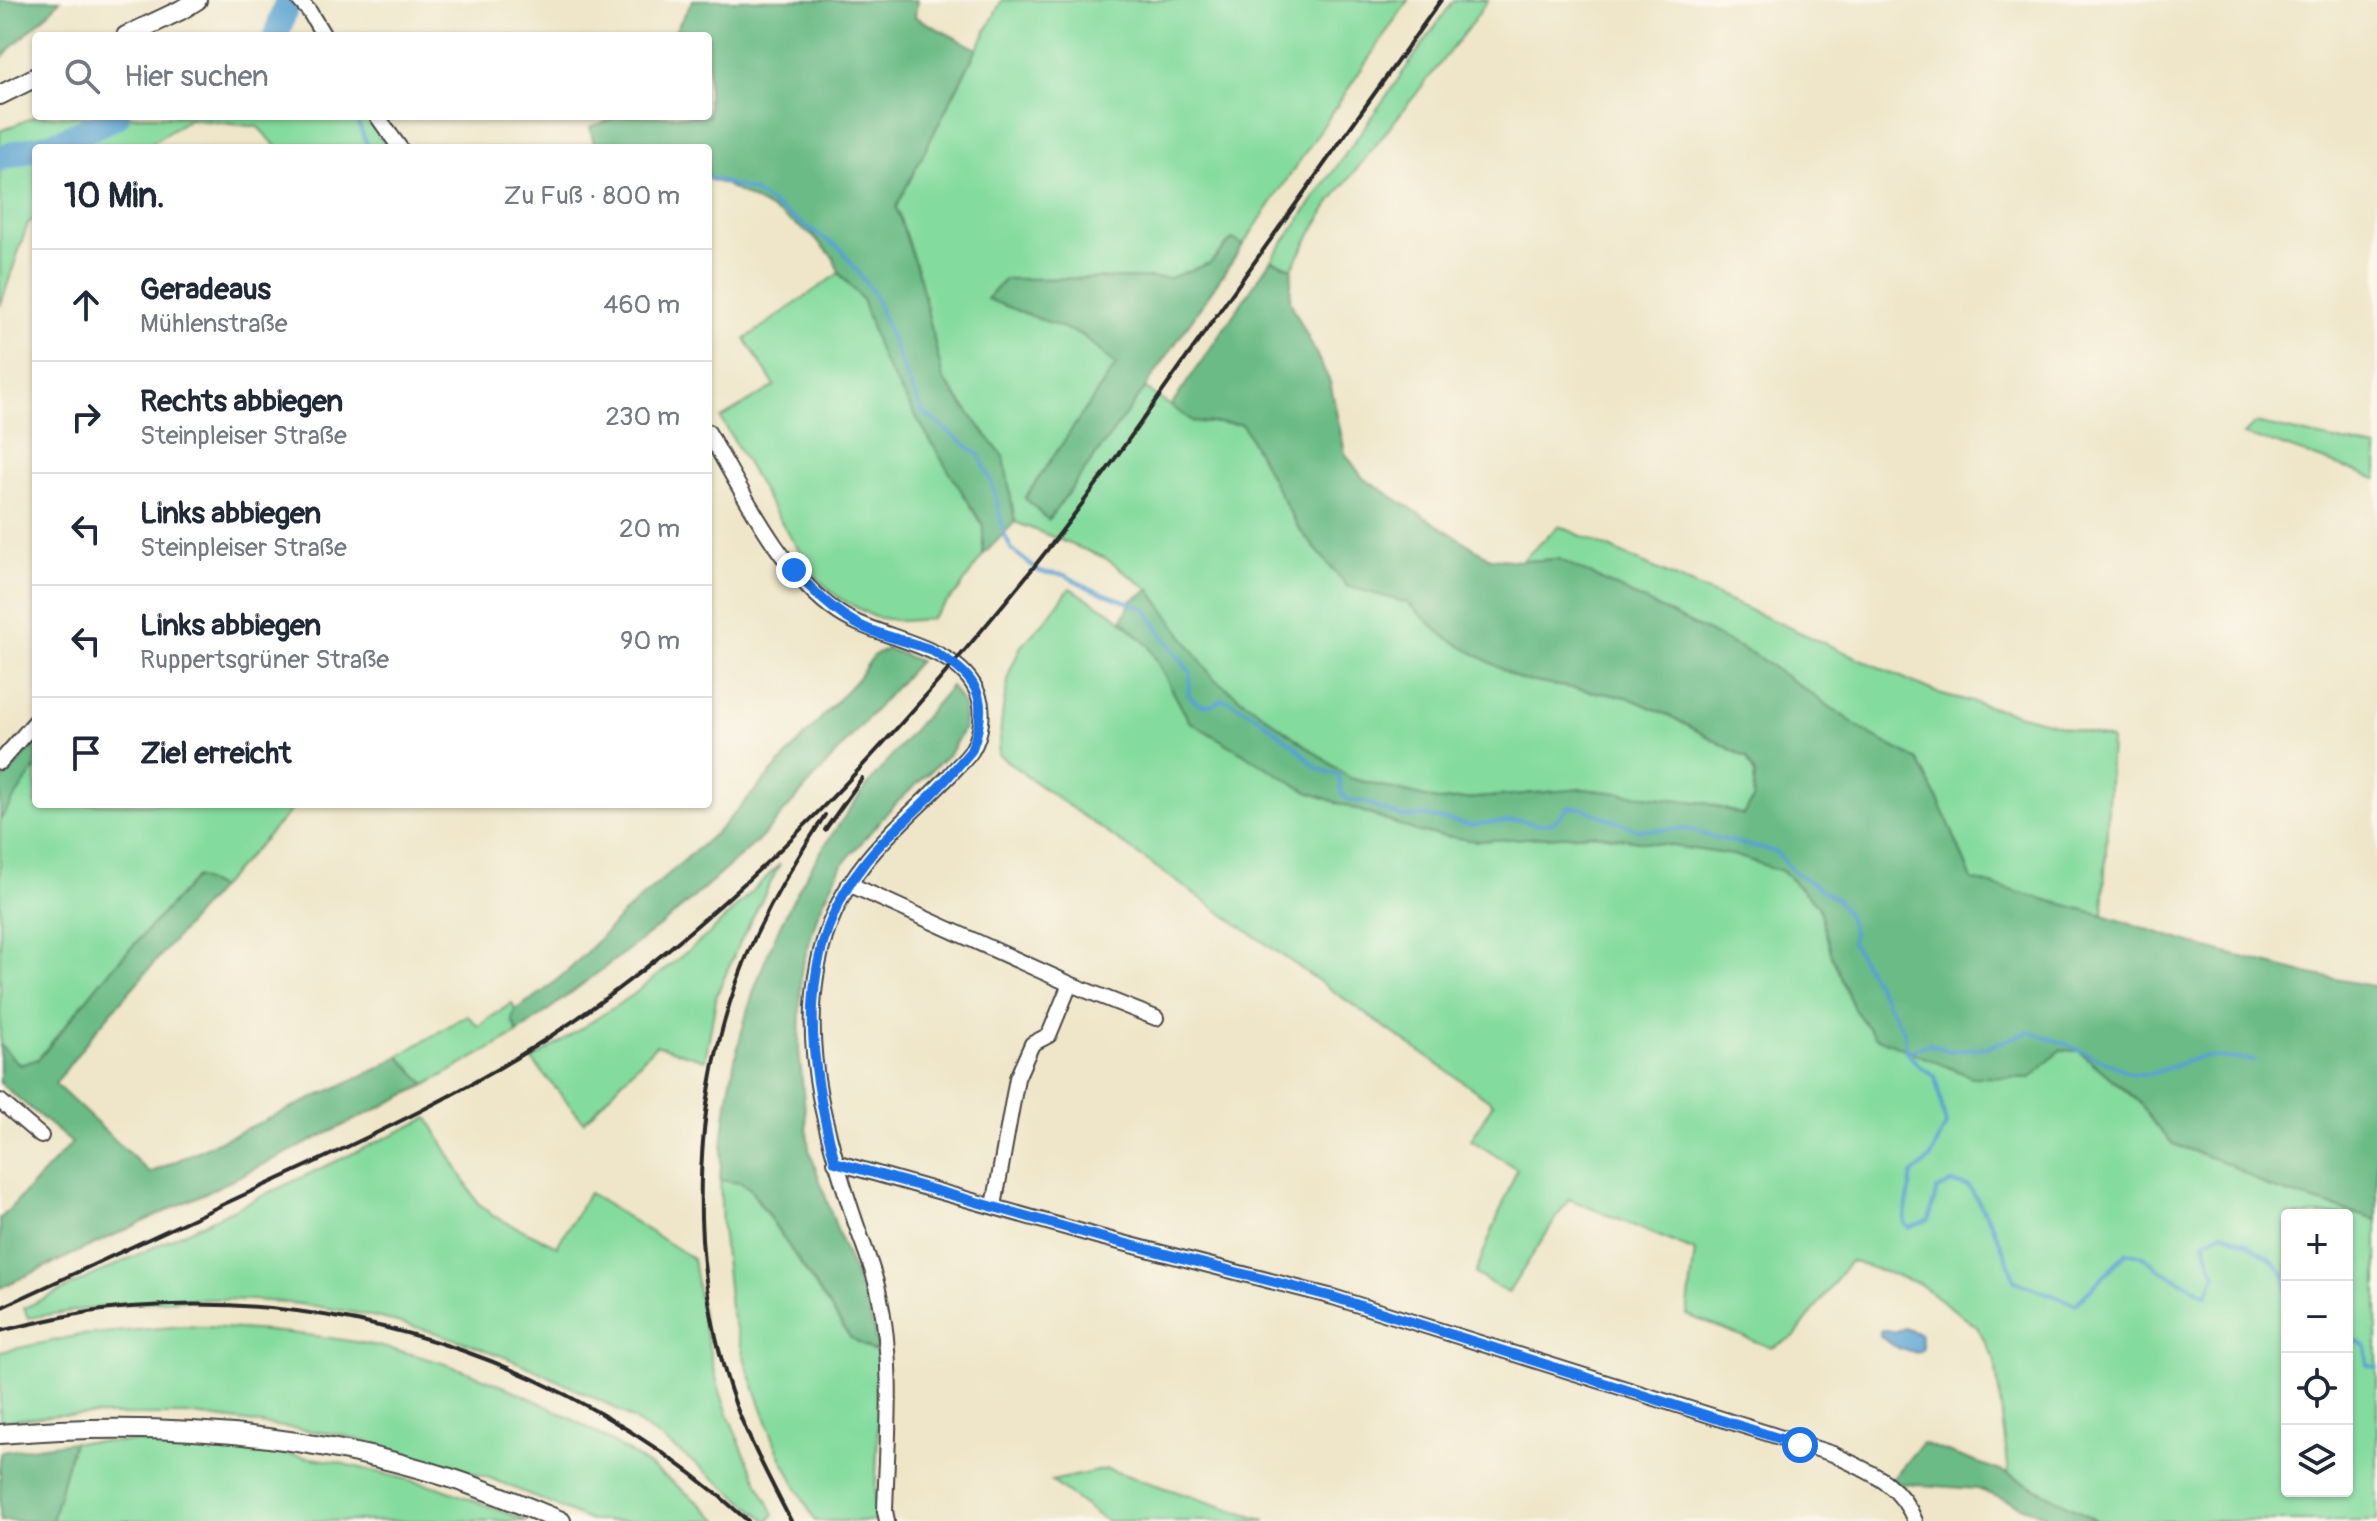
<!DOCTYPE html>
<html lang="de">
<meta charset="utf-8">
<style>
:root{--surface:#fff;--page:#f6f6f7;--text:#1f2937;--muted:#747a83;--line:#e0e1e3}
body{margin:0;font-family:Pangolin,sans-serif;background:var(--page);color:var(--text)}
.controls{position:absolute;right:24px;bottom:24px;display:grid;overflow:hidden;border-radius:8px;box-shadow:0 2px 6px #0004}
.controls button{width:72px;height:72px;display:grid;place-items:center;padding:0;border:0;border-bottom:2px solid var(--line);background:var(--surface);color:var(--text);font:40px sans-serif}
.stop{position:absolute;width:24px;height:24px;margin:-18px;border:6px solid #1a73e8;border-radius:50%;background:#fff}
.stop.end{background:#1a73e8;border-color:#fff;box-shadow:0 2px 8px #0008}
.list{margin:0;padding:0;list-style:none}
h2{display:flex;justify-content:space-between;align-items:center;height:104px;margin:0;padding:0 32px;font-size:34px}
h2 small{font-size:26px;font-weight:400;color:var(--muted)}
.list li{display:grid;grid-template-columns:52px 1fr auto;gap:24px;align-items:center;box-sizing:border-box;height:112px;padding:0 32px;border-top:2px solid var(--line)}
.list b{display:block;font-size:30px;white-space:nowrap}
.list p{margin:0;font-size:26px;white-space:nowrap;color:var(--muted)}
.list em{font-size:26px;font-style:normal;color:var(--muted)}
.icon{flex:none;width:44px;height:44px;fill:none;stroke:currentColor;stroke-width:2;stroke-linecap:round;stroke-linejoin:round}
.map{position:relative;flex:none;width:2377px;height:1521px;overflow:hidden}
.search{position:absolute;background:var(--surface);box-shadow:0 2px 6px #0004;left:32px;top:32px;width:680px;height:88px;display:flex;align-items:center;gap:20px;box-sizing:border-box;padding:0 28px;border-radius:8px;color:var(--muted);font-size:30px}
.panel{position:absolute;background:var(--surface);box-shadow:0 2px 6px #0004;left:32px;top:144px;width:680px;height:664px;border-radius:8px}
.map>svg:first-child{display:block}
</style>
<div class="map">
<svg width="2377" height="1521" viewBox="0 0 2377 1521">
<rect width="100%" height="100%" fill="#fbf7ec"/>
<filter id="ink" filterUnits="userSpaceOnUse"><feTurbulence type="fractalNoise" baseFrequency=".0125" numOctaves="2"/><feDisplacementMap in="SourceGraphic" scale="16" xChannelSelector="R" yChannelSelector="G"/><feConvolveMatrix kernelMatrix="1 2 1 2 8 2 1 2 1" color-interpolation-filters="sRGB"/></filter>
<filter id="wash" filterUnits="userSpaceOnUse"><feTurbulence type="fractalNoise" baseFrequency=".006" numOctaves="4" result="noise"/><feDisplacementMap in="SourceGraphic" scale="32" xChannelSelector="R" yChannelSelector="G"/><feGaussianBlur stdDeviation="1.8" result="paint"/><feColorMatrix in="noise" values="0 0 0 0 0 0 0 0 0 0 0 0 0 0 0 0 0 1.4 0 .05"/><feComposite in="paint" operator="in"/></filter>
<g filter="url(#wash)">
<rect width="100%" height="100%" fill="#efe6c9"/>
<g fill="#84db9e" stroke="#588364" stroke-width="2" fill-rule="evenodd">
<polygon points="1002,0 1408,0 1243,245 1232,239 1210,263 1170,278 1005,279 988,298 1082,335 1116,365 1025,498 1049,519 1145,388 1194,422 1242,424 1299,529 1347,586 1408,603 1444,636 1521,680 1627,697 1670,716 1747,758 1755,775 1753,800 1743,815 1706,803 1583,789 1441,801 1349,778 1213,678 1150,590 1105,558 1015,522 1004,458 943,379 920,279 896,207"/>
<polygon points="1454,0 1488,0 1472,23 1326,208 1292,268 1271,260"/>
<polygon points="36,116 366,116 388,148 278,148 258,127 189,119 144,148 36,148 36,218 28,223 0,307 0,131"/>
<polygon points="839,273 862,299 882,359 983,525 985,542 983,555 958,591 930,619 902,621 874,617 839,598 816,577 768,501 721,418 775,386 745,339"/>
<polygon points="2255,423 2377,449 2377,479 2274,443 2243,435"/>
<polygon points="1559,526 1935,692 2111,739 2103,915 1972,880 1945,814 1918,760 1872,736 1755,655 1559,559 1521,561"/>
<path d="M1070,588L1115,615L1148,645L1189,721L1308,792L1419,832L1477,841L1593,834L1733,855L1782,871L1818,905L1832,956L1854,1009L1875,1037L2079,1051L2139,1102L2152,1121L2173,1144L2229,1164L2268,1187L2377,1220V1521H2097L2009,1474L1995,1360L1977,1327L1918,1283L1850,1261L1795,1336L1772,1348L1687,1315L1695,1251L1569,1199L1508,1293L1475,1274L1517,1169L1471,1140L1493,1103L1029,778L998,754L1003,709L1010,671L1021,646L1044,622ZM2287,1215H2347V1491H2287Z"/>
<polygon points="36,766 36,804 297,804 219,888 196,877 107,974 38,1059 20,1065 0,1045 0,820 23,783"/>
<polygon points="780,864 737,948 717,994 705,1060 656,1045 584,1122 532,1060 633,995 710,933"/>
<polygon points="512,1003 515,1010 512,1021 518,1033 426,1085 399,1056 467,1015 478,1026"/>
<path d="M428,1118L477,1202L493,1216L557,1246L589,1193L693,1259C700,1304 707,1350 721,1394C735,1436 754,1476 774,1514L768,1521C719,1482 670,1442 616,1409C601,1400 583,1393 567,1385C459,1331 336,1299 215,1299C152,1299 90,1308 28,1318L24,1308Z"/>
<polygon points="720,1180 741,1183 749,1188 850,1337 872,1350 879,1350 879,1405 874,1521 815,1521 779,1454 747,1367 730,1307 722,1228"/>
<path d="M184,1326C250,1329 313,1333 377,1346C496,1370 630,1441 720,1521H591L493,1479L342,1435L194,1415H60L0,1421V1352L80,1335Z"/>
<polygon points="73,1442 204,1442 332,1461 438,1487 528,1521 52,1521"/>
<polygon points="1107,1469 1266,1521 1106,1521 1051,1481"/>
</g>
<g fill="#6bbb85" stroke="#4b7358" stroke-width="2">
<path d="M0,0H60C43,22 18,38 0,60Z"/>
<polygon points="693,0 917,0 915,17 977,49 896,207 920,279 943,379 1004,458 1015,522 983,555 983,525 943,462 882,359 862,299 839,273 833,257 812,235 776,212 726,185 708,179 708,148 595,148 590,127 621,116 708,116 708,36 672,36"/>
<polygon points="1233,239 1243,245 1145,388 1048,520 1025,498 1116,365 1082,335 987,299 1005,279 1170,278 1210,263"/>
<polygon points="1271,260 1292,268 1290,301 1330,382 1345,453 1363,478 1490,558 1521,561 1559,559 1755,655 1872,736 1918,760 1945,814 1972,880 2103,915 2203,947 2300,972 2377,987 2377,1220 2268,1187 2229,1164 2173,1144 2152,1121 2139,1102 2079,1051 2060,1050 2031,1078 1972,1077 1875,1037 1854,1009 1832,956 1818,905 1782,871 1733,855 1593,834 1477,841 1419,832 1308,792 1189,721 1148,645 1122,620 1132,600 1150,590 1213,678 1350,778 1441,801 1583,789 1706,803 1743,815 1753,800 1755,775 1747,758 1670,716 1627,697 1521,680 1444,636 1408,603 1347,586 1299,529 1242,424 1194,422 1171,406"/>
<polygon points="888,649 919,661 761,838 670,918 518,1033 512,1021 515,1010 544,991 572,967 623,914 721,828 857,679 874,655"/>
<path d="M951,686L963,704L964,728L949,754L890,809L841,866L818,913L801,971L799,1050L809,1149L841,1241L868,1308L879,1350H872L850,1337L750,1188L741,1183L720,1180C725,1049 764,930 840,823C873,775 913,731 951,686Z"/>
<polygon points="36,743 36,766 0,820 0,783"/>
<polygon points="196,877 219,888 95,1031 55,1084 150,1173 379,1068 399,1056 426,1085 203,1194 0,1288 0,1219 72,1143 0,1083 0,1045 20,1065 39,1059 107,974"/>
<polygon points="73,1442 52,1521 0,1521 0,1452"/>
<polygon points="1922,1443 2009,1474 2097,1521 2059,1521 1978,1489 1889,1483"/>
</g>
<path fill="#59a2d0" stroke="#42667e" stroke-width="2" d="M1905,1328L1920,1334L1923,1348L1920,1352C1905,1355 1892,1344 1879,1336L1880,1331H1897Z"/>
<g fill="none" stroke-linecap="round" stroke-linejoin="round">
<g stroke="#59a2d0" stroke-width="4">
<polyline points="355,116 369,148"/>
<path d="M708,177L752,191L841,249L874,294L905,374L923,412L979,455L992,483L1005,536L1012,550L1040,572L1065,575L1089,588L1146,609L1163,636L1191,673L1188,694C1198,707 1209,710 1222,699L1229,701L1255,715L1294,745L1318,769L1339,775L1342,794L1348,800L1369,803L1378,808L1402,817L1426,816L1470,825L1520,820L1537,825L1553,823L1569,807L1581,808L1639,830L1690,829L1708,836L1776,852L1792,870L1837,900L1847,914L1853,932L1852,943L1905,1033L1906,1052L1921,1067L1935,1076L1946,1125L1930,1159L1912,1174L1904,1223L1909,1228L1929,1220L1937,1189L1952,1183L1968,1186C1990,1216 2003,1246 2015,1281L2076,1304L2127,1252C2149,1256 2149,1264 2166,1273C2180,1280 2193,1287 2207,1295L2215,1275L2204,1242L2222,1232C2242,1241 2276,1257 2286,1278C2286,1280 2287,1290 2287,1292"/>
<polyline points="1906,1052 1929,1044 1950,1051 1987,1047 2029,1032 2066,1044 2133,1074 2150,1074 2203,1056 2254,1060"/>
<polyline points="2347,1336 2366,1346 2367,1365 2377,1367"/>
</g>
<g stroke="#59a2d0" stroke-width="26">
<polyline points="276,36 288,0"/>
<polyline points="38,148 60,142 117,116"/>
<polyline points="0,158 36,148"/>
</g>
</g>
</g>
<g filter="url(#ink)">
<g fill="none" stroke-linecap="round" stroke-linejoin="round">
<defs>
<g id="minor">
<polyline points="299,0 309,11 324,36"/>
<polyline points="377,116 400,148"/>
<path d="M708,432C742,490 782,575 839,613C881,641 958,643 978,694C985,711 981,735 972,750C967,759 957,766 951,774C923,803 891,829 866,861C842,891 825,928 818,965C801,1052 827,1138 855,1221C863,1245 874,1270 879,1294C895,1366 887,1439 885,1511L887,1521"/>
<polyline points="0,762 36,721"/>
<polyline points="849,884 1070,984 1156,1018"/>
<polyline points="0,1101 41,1136"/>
<path d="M835,1162L1100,1237L1333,1297L1833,1454C1868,1472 1899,1481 1915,1521"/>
<polyline points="994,1206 1017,1078 1032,1044 1049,1035 1070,984"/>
</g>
<g id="major">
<polyline points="126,36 181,10 197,0"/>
<polyline points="0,95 36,77"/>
<path d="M0,1434C150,1421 302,1431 447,1477C486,1489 523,1505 561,1521"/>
</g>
</defs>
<use href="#minor" stroke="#484743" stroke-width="18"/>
<use href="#major" stroke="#484743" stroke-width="22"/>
<use href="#minor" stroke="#fff" stroke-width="14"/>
<use href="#major" stroke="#fff" stroke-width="18"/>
<g stroke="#2b2b2b" stroke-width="4">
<polyline points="825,830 862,778"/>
<path d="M0,1308C88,1267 175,1227 263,1186C366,1139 469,1091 563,1028C742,908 898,735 1033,568C1095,490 1151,407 1209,326C1286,217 1364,109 1441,0"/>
<path d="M0,1331C43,1321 87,1310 131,1307C357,1289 581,1369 748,1521"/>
<path d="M791,1521C772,1484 751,1445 736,1406C683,1257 690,1081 755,937C775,895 799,854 825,815"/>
</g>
</g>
</g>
<g fill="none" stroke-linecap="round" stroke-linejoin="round" filter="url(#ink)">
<path stroke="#1a73e8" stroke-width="10" d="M794,570C814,592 834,612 861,626C881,636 904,640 926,648C933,650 940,656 947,660C986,684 986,712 971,751C956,768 942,785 926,800C906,820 884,838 866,861C793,952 808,1057 835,1162L1100,1237L1333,1297L1800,1445"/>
</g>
</svg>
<div class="controls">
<button>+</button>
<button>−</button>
<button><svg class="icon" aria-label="locate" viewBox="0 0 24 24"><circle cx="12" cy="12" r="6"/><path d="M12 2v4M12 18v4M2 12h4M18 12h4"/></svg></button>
<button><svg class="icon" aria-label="layers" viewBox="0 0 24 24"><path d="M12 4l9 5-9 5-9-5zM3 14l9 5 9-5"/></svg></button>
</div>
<div class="stop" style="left:1800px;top:1445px"></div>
<div class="stop end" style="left:794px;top:570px"></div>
<div class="search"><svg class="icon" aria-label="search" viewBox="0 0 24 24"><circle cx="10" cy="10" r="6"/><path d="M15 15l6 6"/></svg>Hier suchen</div>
<section class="panel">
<h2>10 Min.<small>Zu Fuß · 800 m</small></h2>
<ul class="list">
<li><svg class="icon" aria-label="ahead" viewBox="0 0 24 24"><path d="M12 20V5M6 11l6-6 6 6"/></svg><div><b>Geradeaus</b><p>Mühlenstraße</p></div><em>460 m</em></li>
<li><svg class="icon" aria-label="right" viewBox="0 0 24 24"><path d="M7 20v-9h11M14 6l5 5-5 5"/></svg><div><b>Rechts abbiegen</b><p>Steinpleiser Straße</p></div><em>230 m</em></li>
<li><svg class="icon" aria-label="left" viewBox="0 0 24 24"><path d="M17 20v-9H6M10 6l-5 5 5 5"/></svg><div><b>Links abbiegen</b><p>Steinpleiser Straße</p></div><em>20 m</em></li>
<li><svg class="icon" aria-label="left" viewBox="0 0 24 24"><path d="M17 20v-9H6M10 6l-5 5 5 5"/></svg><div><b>Links abbiegen</b><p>Ruppertsgrüner Straße</p></div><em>90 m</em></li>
<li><svg class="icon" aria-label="arrive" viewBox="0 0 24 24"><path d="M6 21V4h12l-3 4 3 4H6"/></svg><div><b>Ziel erreicht</b></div></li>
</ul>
</section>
</div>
